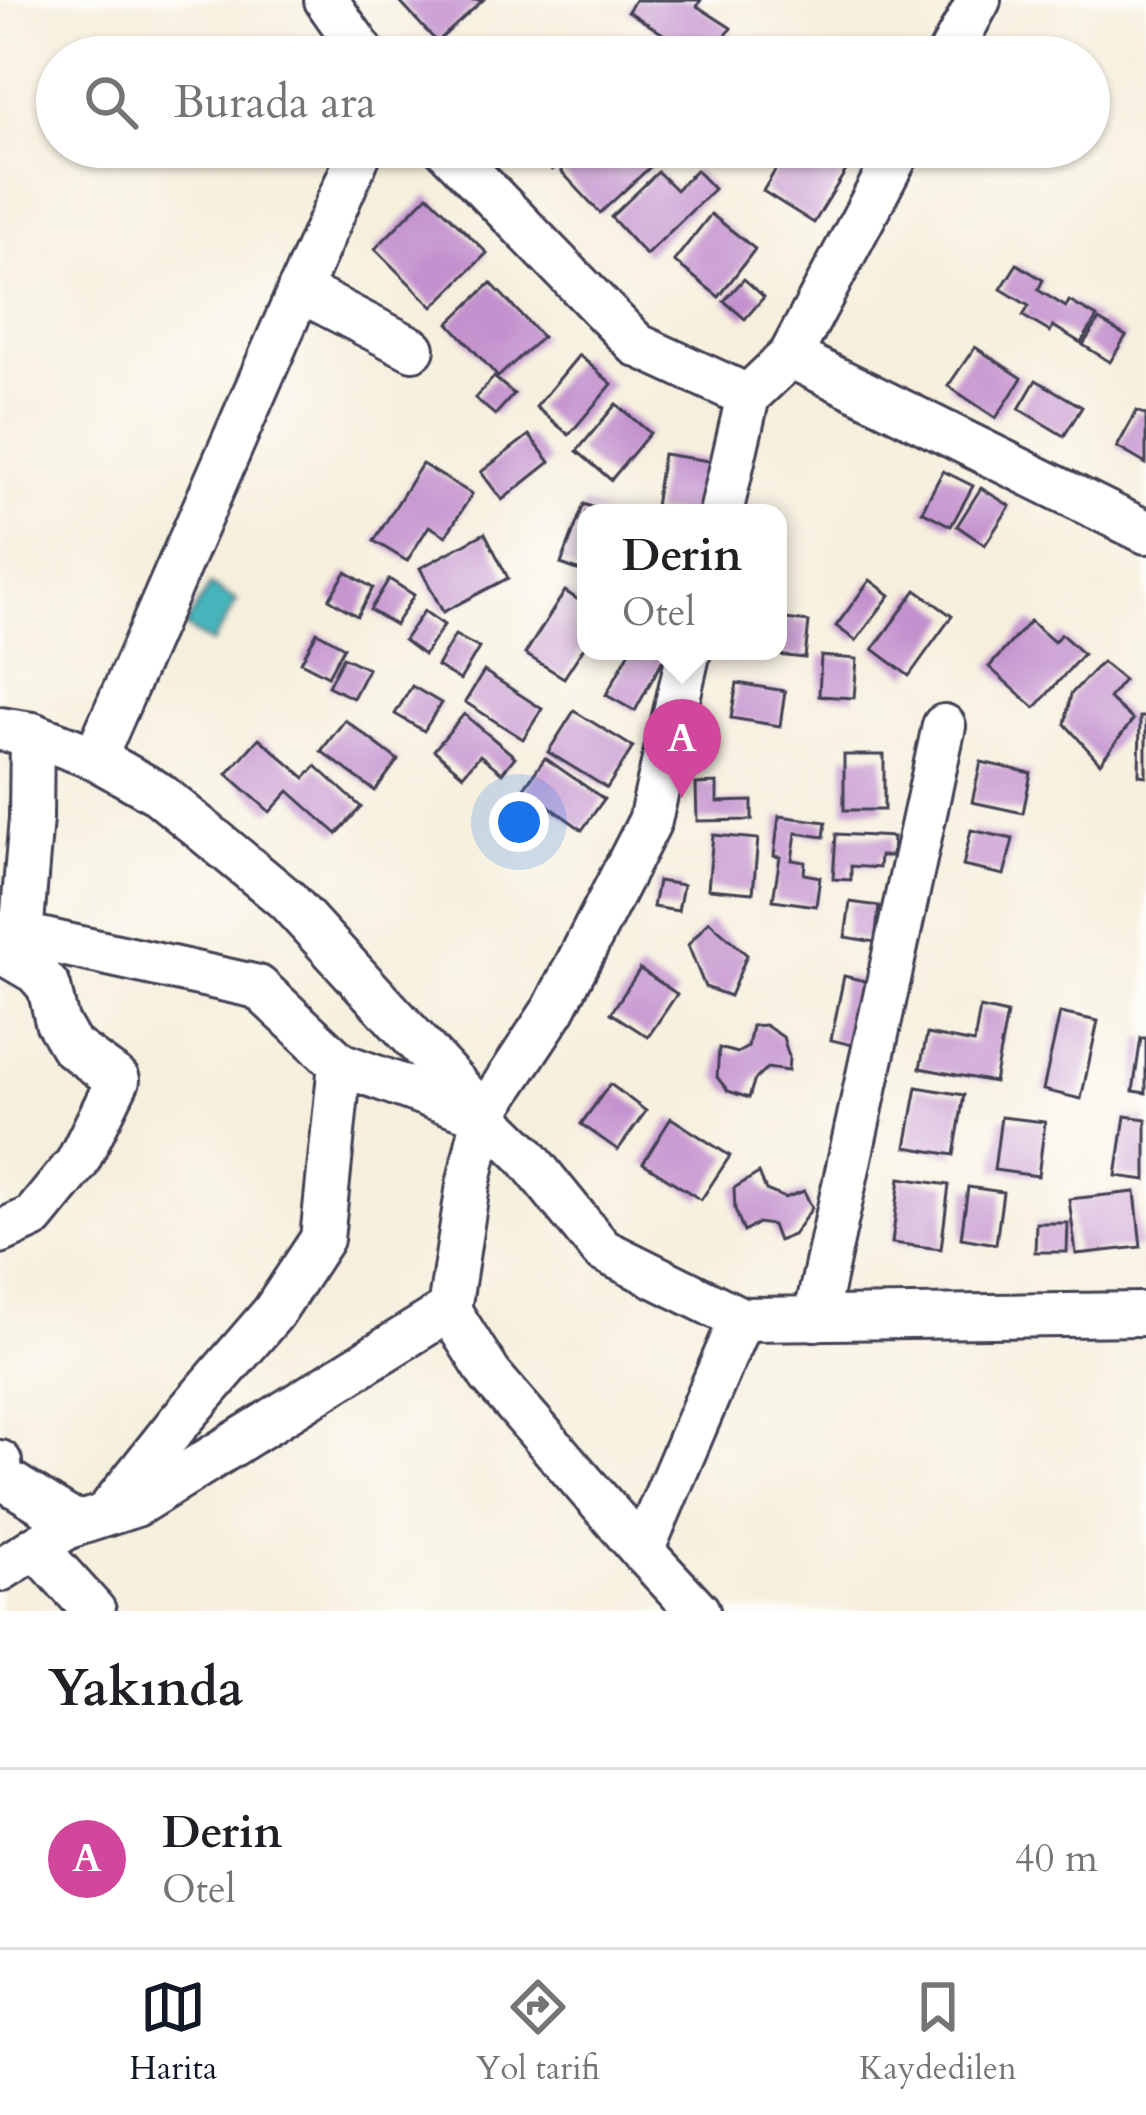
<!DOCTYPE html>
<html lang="tr">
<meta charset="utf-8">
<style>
:root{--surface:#fff;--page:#f2f2f2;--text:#202124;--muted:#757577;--line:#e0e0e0;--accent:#111827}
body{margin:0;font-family:Cardo,serif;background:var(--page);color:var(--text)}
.you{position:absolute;left:519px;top:822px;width:42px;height:42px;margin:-30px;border:9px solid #fff;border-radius:50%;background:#1a73e8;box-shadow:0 0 0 18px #1a73e833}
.badge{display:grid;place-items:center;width:78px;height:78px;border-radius:50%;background:var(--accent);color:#fff;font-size:39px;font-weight:700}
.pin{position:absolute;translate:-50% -99px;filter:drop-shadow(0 3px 6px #0008)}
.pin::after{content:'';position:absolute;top:63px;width:42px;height:36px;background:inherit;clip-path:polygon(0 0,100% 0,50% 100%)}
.popup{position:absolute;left:577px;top:504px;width:210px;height:156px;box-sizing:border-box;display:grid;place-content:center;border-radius:24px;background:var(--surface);filter:drop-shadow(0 3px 9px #0005);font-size:39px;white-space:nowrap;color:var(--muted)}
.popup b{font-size:45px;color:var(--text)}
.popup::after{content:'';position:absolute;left:50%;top:100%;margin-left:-24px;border:24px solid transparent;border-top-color:var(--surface)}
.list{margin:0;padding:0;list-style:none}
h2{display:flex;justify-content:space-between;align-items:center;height:156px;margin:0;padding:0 48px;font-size:51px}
h2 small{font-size:39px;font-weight:400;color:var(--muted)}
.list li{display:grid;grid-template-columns:78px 1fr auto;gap:36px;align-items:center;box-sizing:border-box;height:180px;padding:0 48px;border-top:3px solid var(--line)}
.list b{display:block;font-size:45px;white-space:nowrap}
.list p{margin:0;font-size:39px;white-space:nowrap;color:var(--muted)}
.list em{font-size:39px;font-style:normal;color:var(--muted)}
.icon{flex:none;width:66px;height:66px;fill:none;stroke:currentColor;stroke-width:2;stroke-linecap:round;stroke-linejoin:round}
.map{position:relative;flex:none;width:1146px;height:1611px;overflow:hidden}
.search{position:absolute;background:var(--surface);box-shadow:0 3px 9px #0004;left:36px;right:36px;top:36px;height:132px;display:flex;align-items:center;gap:30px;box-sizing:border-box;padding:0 42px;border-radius:66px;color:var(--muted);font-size:45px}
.sheet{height:336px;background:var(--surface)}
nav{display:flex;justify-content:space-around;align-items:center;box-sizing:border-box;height:168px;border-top:3px solid var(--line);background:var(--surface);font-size:33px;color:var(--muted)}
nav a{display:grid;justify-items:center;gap:6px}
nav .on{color:var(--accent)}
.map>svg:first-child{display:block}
</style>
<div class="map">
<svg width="1146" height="1611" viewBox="0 0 1146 1611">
<rect width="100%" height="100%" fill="#fdfcf7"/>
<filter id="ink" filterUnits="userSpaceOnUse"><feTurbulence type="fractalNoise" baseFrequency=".00833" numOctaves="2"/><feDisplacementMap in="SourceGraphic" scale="24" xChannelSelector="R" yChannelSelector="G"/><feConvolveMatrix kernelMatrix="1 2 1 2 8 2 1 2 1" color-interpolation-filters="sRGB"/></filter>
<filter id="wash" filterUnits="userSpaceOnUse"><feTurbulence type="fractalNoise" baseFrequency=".004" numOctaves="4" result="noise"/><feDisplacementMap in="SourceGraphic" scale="48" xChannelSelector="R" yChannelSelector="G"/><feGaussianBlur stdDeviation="2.7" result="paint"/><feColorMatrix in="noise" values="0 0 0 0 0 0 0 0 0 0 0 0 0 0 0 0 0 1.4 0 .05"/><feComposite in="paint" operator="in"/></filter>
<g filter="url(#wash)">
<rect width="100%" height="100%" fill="#f6efdd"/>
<polygon fill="#46b5bc" stroke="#346c7c" stroke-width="3" points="210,585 237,601 212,644 185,627"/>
<g id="blocks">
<g fill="#c391ce">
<polygon points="398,0 483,0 437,42"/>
<polygon points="635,0 701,0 697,6 731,28 712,57 698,57 628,11"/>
<polygon points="533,147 579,147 552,170"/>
<polygon points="587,147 672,147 600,213 561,171"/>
<polygon points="789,147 845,147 856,154 814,223 763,191"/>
<polygon points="696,170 714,189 646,255 611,217 658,172 676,190"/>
<polygon points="428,195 487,253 433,307 375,249"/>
<polygon points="711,214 755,249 719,297 674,261"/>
<polygon points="1017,264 1043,280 1038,290 1066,307 1069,301 1097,317 1081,343 1053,326 1050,332 1023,316 1029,306 1001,289"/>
<polygon points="744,279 764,297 745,319 724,301"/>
<polygon points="491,283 542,337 498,377 449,323"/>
<polygon points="1099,320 1126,336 1110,362 1083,345"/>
<polygon points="975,347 1022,378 996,418 948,386"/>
<polygon points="579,355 612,384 569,435 536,407"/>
<polygon points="494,377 514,394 495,415 475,398"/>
<polygon points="1036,380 1082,407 1064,436 1019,409"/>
<polygon points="616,404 650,433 611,480 577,451"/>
<polygon points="1137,411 1146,415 1146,464 1117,447"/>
<polygon points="529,435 550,462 502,500 481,472"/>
<polygon points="663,454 716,462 707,513 654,513"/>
<polygon points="422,464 472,494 446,536 429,526 407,561 374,541"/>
<polygon points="943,471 973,486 951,526 922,511"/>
<polygon points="981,488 1010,506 985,545 957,526"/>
<polygon points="584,504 607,513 586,513 586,573 561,564"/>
<polygon points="485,533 508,578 443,612 420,568"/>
<polygon points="346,572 373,588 357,616 329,599"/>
<polygon points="389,579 414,595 395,625 370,610"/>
<polygon points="870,580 890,595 856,641 836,626"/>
<polygon points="916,590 952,616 909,676 873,649"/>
<polygon points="565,591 586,605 586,644 564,678 525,654"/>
<polygon points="424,611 444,625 424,655 404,640"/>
<polygon points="778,618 809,622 805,658 768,654 768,651 778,651"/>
<polygon points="1030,621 1054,642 1061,634 1083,654 1035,708 989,667"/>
<polygon points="317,632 344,647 328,676 301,662"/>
<polygon points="455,635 479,648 460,680 437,666"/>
<polygon points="630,651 660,651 666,654 635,711 606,695"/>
<polygon points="821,656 857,659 854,698 819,696"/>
<polygon points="343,657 368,669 353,698 328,686"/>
<polygon points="1102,662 1124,680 1109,698 1133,720 1100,763 1065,724 1071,694"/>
<polygon points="484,671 542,709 523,739 465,702"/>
<polygon points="737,683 785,691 780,726 731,718"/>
<polygon points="412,686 441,703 424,731 395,714"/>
<polygon points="574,711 633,747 607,788 548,752"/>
<polygon points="464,714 515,757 502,773 480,755 463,775 434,750"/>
<polygon points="1140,717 1146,717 1146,776 1139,775"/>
<polygon points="345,720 398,760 375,791 321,751"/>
<polygon points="259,738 305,778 316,766 361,807 337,834 289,791 270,812 227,774"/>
<rect x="844" y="755" width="40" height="55"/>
<polygon points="545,758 604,799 582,830 524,788"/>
<polygon points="981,762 1031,773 1023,813 972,802"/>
<polygon points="717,783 717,802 752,801 752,820 697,821 696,784"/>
<polygon points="779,816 826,822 824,837 796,833 792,860 805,862 804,874 820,877 816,906 773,900 780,857 774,856"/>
<polygon points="971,830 1013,839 1004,875 963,866"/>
<polygon points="836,834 893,837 892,856 880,856 879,868 851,866 851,880 833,879"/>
<polygon points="713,835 758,839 753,893 708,889"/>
<polygon points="658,881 683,885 678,911 653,907"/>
<polygon points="850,902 879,906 875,942 845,937"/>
<polygon points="709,921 747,955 730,996 705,987 688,945"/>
<polygon points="640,969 677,994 648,1037 611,1013"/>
<polygon points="844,976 882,985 869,1049 831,1040"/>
<polygon points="980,1008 1007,1014 994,1082 920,1068 927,1034 974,1043"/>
<polygon points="1060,1013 1098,1021 1081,1099 1043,1090"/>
<polygon points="765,1025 783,1037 789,1057 788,1071 767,1068 754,1081 749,1098 728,1091 717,1077 719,1048 737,1053 748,1047 752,1026"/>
<polygon points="1141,1038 1146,1038 1146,1093 1133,1091"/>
<polygon points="610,1084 646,1111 618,1150 581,1124"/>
<polygon points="917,1087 964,1095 954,1155 906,1147"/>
<polygon points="1125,1116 1146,1119 1146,1180 1116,1176"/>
<polygon points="1001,1117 1045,1122 1038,1176 994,1170"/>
<polygon points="671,1118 730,1156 701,1200 643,1163"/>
<polygon points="759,1173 766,1190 785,1198 804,1191 812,1208 793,1235 778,1241 772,1225 758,1223 744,1232 735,1209 734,1188"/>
<polygon points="900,1178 949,1185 941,1249 892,1243"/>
<polygon points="968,1187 1003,1192 996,1244 961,1238"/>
<polygon points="1135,1192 1141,1247 1076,1254 1069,1199"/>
<polygon points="1036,1223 1068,1223 1067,1252 1035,1252"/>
</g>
</g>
</g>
<g filter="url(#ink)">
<use href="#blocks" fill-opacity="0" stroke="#424153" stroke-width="3"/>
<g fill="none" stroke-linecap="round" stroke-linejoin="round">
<defs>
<g id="minor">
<polyline points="326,0 366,57"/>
<polyline points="948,57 979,0"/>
<polyline points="445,147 637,345 748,396 790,356 1146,532"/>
<polyline points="299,290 413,349"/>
<polyline points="790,356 901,147"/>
<polyline points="721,513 748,396"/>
<polyline points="689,651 650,821 554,1009 484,1115 468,1185 449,1310 490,1375 642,1551 698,1611"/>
<polyline points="0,729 32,734 95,758 159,794 287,900 484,1115 524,1154 602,1250 741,1319 1146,1314"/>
<polyline points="95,758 362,147"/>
<polyline points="0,935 8,932 258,987 340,1064 477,1113"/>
<polyline points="21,935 31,818 32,734"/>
<polyline points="0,951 36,972 49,987 57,1022 71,1046 118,1080 77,1163 33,1217 0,1232"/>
<polyline points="815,1319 944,726"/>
<polyline points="0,1462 1,1477 67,1518 81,1522"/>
<polyline points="106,1514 179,1422 273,1313 322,1239 340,1064"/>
<polyline points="36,1547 94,1611"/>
<polyline points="642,1551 741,1319"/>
<polyline points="0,1570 68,1527 136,1505 449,1310"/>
</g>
</defs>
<use href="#minor" stroke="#424153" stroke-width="48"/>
<use href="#minor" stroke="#fff" stroke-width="42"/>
</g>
</g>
</svg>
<div class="you"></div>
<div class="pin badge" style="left:682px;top:798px;background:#d1479c">A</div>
<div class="popup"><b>Derin</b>Otel</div>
<div class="search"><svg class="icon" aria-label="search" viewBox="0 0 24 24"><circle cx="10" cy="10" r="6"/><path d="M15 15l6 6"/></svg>Burada ara</div>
</div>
<section class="sheet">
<h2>Yakında<small></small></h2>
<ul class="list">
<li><span class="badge" style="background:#d1479c">A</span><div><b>Derin</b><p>Otel</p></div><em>40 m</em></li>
</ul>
</section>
<nav>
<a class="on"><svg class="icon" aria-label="map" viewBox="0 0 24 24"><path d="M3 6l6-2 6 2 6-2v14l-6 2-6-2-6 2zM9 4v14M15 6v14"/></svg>Harita</a>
<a><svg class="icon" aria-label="directions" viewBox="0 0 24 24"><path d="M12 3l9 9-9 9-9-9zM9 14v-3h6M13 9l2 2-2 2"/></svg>Yol tarifi</a>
<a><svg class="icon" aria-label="saved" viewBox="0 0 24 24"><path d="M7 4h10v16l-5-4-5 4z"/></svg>Kaydedilen</a>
</nav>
